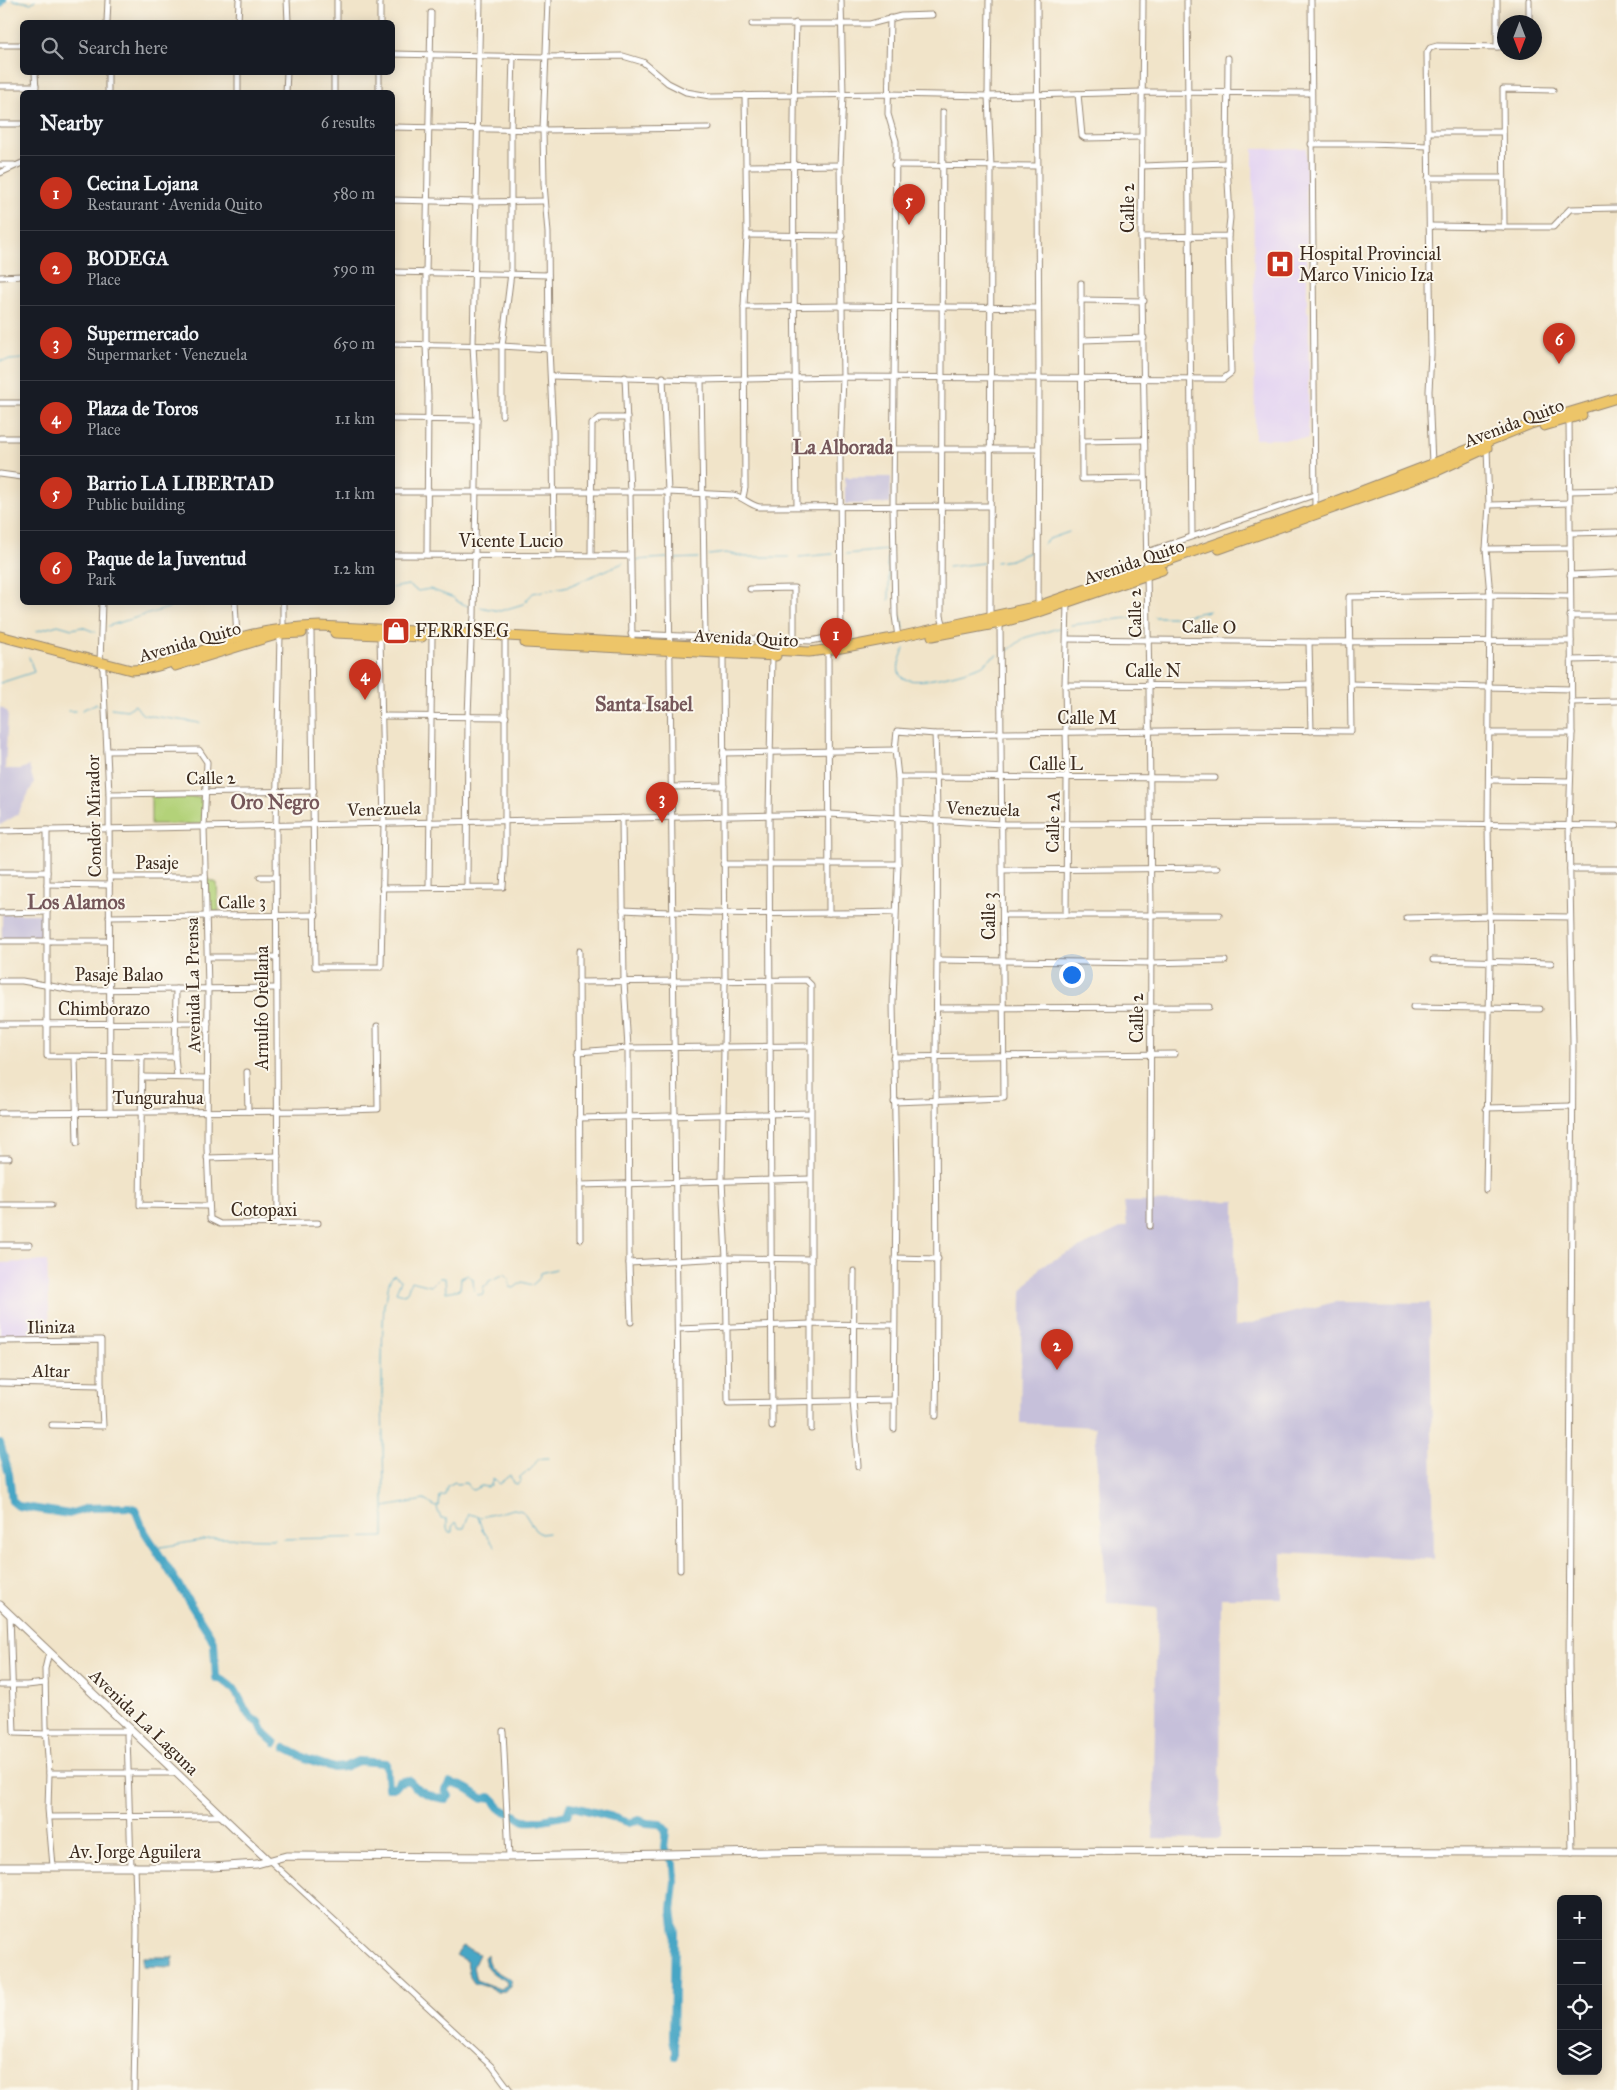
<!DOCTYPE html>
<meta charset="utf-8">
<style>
:root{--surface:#171b24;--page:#20242c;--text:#f1f3f6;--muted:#9ea1a6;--line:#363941;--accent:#c8321e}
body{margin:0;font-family:"IM FELL Great Primer",serif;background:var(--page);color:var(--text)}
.controls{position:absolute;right:15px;bottom:15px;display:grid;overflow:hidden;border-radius:8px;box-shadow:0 2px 12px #0003}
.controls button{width:45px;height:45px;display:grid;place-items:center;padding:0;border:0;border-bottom:1px solid var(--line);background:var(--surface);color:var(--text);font:25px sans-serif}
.compass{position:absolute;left:1497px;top:15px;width:45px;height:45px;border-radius:50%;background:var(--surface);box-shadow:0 2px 12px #0003;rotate:180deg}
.you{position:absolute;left:1071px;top:974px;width:18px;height:18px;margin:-12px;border:4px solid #fff;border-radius:50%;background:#1a73e8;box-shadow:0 0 0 8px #1a73e833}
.badge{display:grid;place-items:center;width:32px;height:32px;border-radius:50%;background:var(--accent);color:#fff;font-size:16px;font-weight:700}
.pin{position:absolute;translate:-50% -41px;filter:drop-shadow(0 1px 2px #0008)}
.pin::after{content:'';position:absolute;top:26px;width:18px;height:15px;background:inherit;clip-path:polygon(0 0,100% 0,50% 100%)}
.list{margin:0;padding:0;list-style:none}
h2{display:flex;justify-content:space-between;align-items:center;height:65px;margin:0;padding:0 20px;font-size:21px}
h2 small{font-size:16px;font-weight:400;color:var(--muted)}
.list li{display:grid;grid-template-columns:32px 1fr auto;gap:15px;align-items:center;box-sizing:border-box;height:75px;padding:0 20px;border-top:1px solid var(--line)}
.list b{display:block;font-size:19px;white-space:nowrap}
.list p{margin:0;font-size:16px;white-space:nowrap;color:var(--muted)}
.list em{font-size:16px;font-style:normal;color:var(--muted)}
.icon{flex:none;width:28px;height:28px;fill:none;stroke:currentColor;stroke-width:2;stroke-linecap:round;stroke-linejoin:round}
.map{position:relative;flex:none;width:1617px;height:2090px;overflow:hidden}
.search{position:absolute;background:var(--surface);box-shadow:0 2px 12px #0003;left:20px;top:20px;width:375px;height:55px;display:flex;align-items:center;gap:12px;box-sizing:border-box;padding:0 18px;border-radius:8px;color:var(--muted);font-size:19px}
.panel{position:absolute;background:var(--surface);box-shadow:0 2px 12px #0003;left:20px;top:90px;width:375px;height:515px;border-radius:8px}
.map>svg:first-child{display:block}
</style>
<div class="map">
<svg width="1617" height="2090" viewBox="0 0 1617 2090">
<rect width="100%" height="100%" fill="#fbf7ec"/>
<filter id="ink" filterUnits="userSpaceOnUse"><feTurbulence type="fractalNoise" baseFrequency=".02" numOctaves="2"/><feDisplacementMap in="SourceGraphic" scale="10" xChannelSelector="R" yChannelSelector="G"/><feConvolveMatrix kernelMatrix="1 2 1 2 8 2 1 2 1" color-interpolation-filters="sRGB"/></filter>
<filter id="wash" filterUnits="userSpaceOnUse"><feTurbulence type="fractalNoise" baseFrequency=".0096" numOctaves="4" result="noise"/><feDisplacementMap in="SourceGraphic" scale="20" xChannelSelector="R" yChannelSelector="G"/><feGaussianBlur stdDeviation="1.12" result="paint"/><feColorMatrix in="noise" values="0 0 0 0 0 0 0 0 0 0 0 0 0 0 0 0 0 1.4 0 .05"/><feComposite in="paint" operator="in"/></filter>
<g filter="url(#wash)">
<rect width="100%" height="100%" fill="#f1e4c9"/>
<g fill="#e3d3f2">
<polygon points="1306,148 1307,311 1309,313 1308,439 1255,439 1253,149"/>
<polygon points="47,1261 50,1334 0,1335 0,1263"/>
</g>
<g fill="#c6c0da">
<polygon points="845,477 891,477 890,504 845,504"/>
<polygon points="0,707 8,712 5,769 20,769 29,766 34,783 17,815 0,825"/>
<rect x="2" y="914" width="43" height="25"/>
<polygon points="1235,1201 1235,1327 1335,1302 1430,1303 1434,1559 1282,1552 1282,1598 1221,1598 1220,1839 1153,1838 1157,1608 1107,1603 1095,1427 1020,1423 1022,1291 1041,1266 1127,1225 1124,1202"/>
</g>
<g fill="#b3d279" stroke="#777e4c">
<rect x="151" y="797" width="52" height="27"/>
<polygon points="207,879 217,883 219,913 209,912"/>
</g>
<g fill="#46a6c5" stroke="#406872">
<path d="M463,1946L479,1954L473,1967L476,1980L500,1989L507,1985L506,1981C496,1975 485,1971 484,1957L487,1954C487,1970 499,1972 511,1980L510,1987L505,1991L497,1992L491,1988L474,1983L470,1977L467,1962L456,1955Z"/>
<polygon points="143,1957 173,1957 172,1967 143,1966"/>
</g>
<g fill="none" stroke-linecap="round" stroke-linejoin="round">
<g stroke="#46a6c5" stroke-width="1">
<polyline points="12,0 31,3 35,0"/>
<polyline points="0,361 22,359"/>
<polyline points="1043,544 1049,539 1069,532"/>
<polyline points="846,554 887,550 889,553 887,566 889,571 889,600"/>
<polyline points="709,555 726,553 746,557 789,557"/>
<polyline points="799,557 833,554"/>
<polyline points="671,559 698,558"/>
<polyline points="635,560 667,558"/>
<polyline points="996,562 1011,560 1032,551"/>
<polyline points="948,567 983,563"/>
<polyline points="392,588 408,585 418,591 430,589 454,598 458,602 468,606"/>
<polyline points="480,607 500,611 523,604 533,593 569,586 623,563"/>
<polyline points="899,611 904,628"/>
<polyline points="1155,617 1177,617 1209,611"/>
<polyline points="1071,625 1144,616"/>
<polyline points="108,626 168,608 178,602"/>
<polyline points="37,631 58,625 72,629 82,627 95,632"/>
<path d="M904,649C901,658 896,666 900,675C907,690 969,671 981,666C987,663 990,658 997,655"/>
<polyline points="1006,652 1024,638 1059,628"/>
<polyline points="0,683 34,672 29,657"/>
<polyline points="111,708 127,710 135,705 142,714 145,715 200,723"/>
<polyline points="82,710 95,704 100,705"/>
<polyline points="68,711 75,711"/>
<path d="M385,1507L424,1500L436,1507L439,1506L440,1496L445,1495L447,1486L455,1482L457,1484L466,1483L470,1489L473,1490L481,1486L487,1487L491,1485L493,1479L499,1484L510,1475L513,1483L518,1484L520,1482V1477C523,1474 526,1472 530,1470C539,1461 534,1458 549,1458"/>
<polyline points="437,1508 441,1519 447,1519 447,1528 449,1532 452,1532 452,1527 456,1522 459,1528 464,1528 469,1514 481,1517 514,1509 522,1511 525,1514 535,1530 541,1534 548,1533"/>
<polyline points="478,1517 482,1529 495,1547"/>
<path d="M283,1539L384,1537C385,1460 379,1382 384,1304C390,1294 385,1283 394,1275L401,1280L396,1292L404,1294L407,1292L411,1281L431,1286L439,1278H445L446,1292L460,1289L461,1278L468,1275L473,1279L474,1291L478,1295L483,1294L484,1286L487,1285L489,1281L505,1274L509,1278L510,1287L514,1288L522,1282L532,1285L538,1280L541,1273L556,1269"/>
<polyline points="155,1548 215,1538 274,1539"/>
</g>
<g stroke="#46a6c5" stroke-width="8">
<polyline points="0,4 3,0"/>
<path d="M0,1443L9,1474L12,1501L18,1506L69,1514L88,1508L129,1507L135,1509L143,1529L210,1635L214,1643L216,1678C245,1686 240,1718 259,1722L264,1733L275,1743"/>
<path d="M285,1748L307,1759L334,1768L344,1767L358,1761L386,1763L388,1787H395L399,1782L409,1780C416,1791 434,1798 446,1799L449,1796L445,1790L450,1783C465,1785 471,1791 483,1799L489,1797L494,1799C498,1810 504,1810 514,1815C518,1816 521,1820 525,1821C531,1823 559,1817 567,1815L570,1806L613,1817L629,1823L639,1820L647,1823L660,1824L666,1830L664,1848L674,1864L675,1882L672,1910L675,1933L673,2039L675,2047V2056"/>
</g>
</g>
</g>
<g filter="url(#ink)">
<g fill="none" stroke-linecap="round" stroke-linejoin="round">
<defs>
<g id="minor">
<polyline points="287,0 288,22"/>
<polyline points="548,0 543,130 544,184 548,233 549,349 553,433 554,556"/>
<polyline points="989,0 988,96 991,166 990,617"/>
<polyline points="1037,0 1039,378 1038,606"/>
<polyline points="1143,0 1141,237 1149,685 1151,916 1150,1226"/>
<polyline points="1187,0 1192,536"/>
<polyline points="1311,0 1315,509"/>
<polyline points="890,18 888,114 896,141 893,506 895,616 898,637"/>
<polyline points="107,22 108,0"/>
<polyline points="238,22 239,0"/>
<polyline points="337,22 337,0"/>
<polyline points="380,22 380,0"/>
<polyline points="1529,22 1529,0"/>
<path d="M796,23C791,184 795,345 797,506"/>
<polyline points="752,24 870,24 901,16 932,15"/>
<polyline points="0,45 22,45"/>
<polyline points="1497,47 1497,0"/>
<polyline points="392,54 545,57 623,56 643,62 668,83 686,92 710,96 888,94 988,96 1142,92 1311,93"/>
<polyline points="35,72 36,92"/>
<polyline points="108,72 108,92"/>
<polyline points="0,86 36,86"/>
<polyline points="238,92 238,72"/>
<polyline points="286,92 287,72"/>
<polyline points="334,92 334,72"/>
<polyline points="379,92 379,72"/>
<polyline points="1078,94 1082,136 1085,138 1141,137"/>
<polyline points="943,112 941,616 944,627"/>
<polyline points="0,124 22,124"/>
<polyline points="392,127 543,130 709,128"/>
<polyline points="1428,132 1502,132"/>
<polyline points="1311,144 1369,144 1428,146"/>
<polyline points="0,165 14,165"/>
<polyline points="894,165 1038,166"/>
<polyline points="747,166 840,165"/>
<polyline points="1142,166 1227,163"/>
<polyline points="0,173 22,163"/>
<polyline points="1428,178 1503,178"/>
<polyline points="392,200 475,202 545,201"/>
<polyline points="1430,226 1504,227 1503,89 1553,90"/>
<polyline points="1504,227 1553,227 1570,209 1617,208"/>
<polyline points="747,235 842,236"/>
<polyline points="1141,237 1228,236 1230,218 1227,163 1228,58"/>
<polyline points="392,272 548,275"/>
<polyline points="0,277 22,276"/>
<polyline points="1081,283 1082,479 1145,478"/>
<polyline points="1081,300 1144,301"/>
<polyline points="744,307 842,306 1037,308"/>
<polyline points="1082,340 1144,338"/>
<polyline points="392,344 502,346 549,349"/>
<polyline points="551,376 701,380 843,377 1223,379 1231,373 1228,236"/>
<polyline points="625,377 630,492 632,641"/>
<polyline points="663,377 668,492 680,1570"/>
<polyline points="701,380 705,636"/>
<polyline points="0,403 22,403"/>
<polyline points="502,415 502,346 511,273 511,128 513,56"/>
<polyline points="392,419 477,420"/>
<polyline points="1569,419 1572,733 1569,826 1573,1043 1569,1664 1572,1853"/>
<polyline points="0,438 22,438"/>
<polyline points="1082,441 1144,440"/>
<polyline points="894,449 1038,449"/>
<polyline points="1432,464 1429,391 1431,354 1427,53 1430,48 1437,46 1504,47"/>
<polyline points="0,474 22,477"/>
<polyline points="1569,491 1617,490"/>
<path d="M392,492H668L733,495C743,497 748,504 759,507L989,506"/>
<polyline points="743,497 745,488 744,307 747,235 745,95"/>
<polyline points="1489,505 1570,503"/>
<polyline points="1570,533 1617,532"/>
<polyline points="1486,549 1570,548"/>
<polyline points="1147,552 1314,495"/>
<polyline points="392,555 630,556"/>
<polyline points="427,555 428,397 426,344 426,273 431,13"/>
<polyline points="591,555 592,424 600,418 627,418"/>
<polyline points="1570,575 1617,573"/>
<polyline points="750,589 794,588 794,641"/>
<polyline points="102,602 100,663 103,669 109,794 110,1111"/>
<polyline points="235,602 237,638"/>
<polyline points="283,602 283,628"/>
<polyline points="1570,616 1617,616"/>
<polyline points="311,632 315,967 381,967 384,824 380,636"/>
<polyline points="472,634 474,617 477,420 473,345 480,0"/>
<polyline points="631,634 811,641 840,635"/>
<polyline points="1067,639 1309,642 1571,641"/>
<polyline points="1309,642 1311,731"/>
<polyline points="841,648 840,458 843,377 840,165 843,95 841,0"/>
<polyline points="723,655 725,981 722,1181 726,1258 728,1403 893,1400"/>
<polyline points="828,655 829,913"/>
<polyline points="1571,660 1617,659"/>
<polyline points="1351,684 1571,689"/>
<polyline points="1065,685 1240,686 1310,684"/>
<polyline points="1571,702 1617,701"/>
<polyline points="613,707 669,706"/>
<polyline points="382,716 506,717"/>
<polyline points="1490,733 1572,733"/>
<path d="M935,734C939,842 937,949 936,1056C936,1176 938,1296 936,1416"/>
<polyline points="107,751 199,750 207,762 204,827 208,988 207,1148 210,1219 220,1224 318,1223"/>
<polyline points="723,753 895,750"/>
<polyline points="898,777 1215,778"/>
<polyline points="1489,780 1570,781"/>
<polyline points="671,787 724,786"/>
<polyline points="109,794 314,791"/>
<polyline points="622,818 624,982 628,1048 629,1263 631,1322"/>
<polyline points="47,830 47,1056 175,1057"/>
<polyline points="0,831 829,814 1002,824 1346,823 1617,826"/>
<polyline points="723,864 898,864"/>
<polyline points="1570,869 1617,869"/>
<polyline points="1003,870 1217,868"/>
<polyline points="0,872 47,872"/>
<polyline points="109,877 205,877"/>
<polyline points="260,877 276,877"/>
<polyline points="47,884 109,885"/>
<polyline points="429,887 432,637"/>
<polyline points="467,887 468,716 471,640"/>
<polyline points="382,888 503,887 505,854 505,642"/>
<path d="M623,910C714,915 804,914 895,912"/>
<polyline points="0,913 47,912"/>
<polyline points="1003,915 1219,915"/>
<polyline points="1066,915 1067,778 1065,685 1067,603"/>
<polyline points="109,917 316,915"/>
<polyline points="1406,918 1490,916 1570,917"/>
<polyline points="0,941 109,941"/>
<polyline points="579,951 580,1239"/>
<polyline points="208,957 276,957"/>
<polyline points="938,960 1151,963 1225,961"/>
<polyline points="1433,960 1551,963"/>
<polyline points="0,981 22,981 73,990 276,988"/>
<polyline points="578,982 806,980 811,985 811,1429"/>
<polyline points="176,989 175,1057 177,1077"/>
<polyline points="1413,1007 1540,1009"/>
<polyline points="937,1008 1209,1007"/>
<polyline points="0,1024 208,1023"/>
<polyline points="578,1052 628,1048 810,1046"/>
<polyline points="75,1057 77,1143"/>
<polyline points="142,1057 140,1205 208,1206"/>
<polyline points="893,1057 1175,1054"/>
<polyline points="247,1072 248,1111"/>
<polyline points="142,1077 208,1078"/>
<polyline points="894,1102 1004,1098 1000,623"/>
<polyline points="1486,1108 1572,1106"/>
<polyline points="0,1113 317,1111 378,1109 377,1026"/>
<polyline points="579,1118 810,1113"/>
<polyline points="0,1158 9,1158"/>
<polyline points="207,1158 278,1156"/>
<polyline points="580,1185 810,1179"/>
<polyline points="1486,1190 1490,961 1488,825 1490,595 1486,549 1489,505 1487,448"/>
<polyline points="0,1205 51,1205"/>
<polyline points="278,1224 276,826 280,634"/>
<polyline points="0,1245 29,1245"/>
<polyline points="895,1258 938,1259"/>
<polyline points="629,1263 726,1258 811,1259"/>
<polyline points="854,1271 853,1400 858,1466"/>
<polyline points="678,1329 811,1324 894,1325"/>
<polyline points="0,1341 101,1340 101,1385 103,1426 52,1425"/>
<polyline points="0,1383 101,1385"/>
<polyline points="772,1427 769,814 772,656"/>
<polyline points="894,1429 896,1179 893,1002 898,864 898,777 895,750 897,731 935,734 1240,730 1351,731 1349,597 1490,595 1569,596"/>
<polyline points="10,1615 14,1733 47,1734"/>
<polyline points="49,1652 45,1669 46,1727 49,1773 48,1809 53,1866"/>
<polyline points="0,1685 27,1685 45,1683"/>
<polyline points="130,1728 127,1735 131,1866"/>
<polyline points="47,1731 127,1731"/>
<polyline points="503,1731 509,1857"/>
<polyline points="49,1773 176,1773"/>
<polyline points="49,1817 221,1816"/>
<polyline points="269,1860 492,2066 510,2090"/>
<polyline points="134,2090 137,1930 135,1866"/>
</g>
<g id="tertiary">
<polyline points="0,1605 268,1860"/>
<polyline points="0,1867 212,1867 257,1864 286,1856 509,1857 825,1851 1617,1852"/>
</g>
<g id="trunk">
<polyline points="1544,426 1582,415"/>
<polyline points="1219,549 1437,471 1487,448"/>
<polyline points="335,633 422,637"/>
<path d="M0,636L131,670C168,669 202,648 237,638C265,630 292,627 320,626L809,652L841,648L898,637L1038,606L1315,509L1432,464L1531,424L1617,398"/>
<polyline points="932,636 1000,623 1036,613 1162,570"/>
<polyline points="525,643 776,656"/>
<polyline points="175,666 266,638 280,634 302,633"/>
</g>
</defs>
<use href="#minor" stroke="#968774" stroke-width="7"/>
<use href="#tertiary" stroke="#968774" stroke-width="9"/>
<use href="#trunk" stroke="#968774" stroke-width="11"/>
<use href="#minor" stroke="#fff" stroke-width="5"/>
<use href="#tertiary" stroke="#fff" stroke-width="7"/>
<use href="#trunk" stroke="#edc569" stroke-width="9"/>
</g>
</g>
<defs>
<symbol id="hospital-square" viewBox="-11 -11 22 22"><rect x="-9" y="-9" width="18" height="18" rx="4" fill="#c8321e" stroke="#fbf7ec"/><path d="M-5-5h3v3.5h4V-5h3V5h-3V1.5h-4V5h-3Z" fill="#fff"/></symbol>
<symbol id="shop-square" viewBox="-11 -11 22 22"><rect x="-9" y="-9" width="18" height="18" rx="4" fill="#c8321e" stroke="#fbf7ec"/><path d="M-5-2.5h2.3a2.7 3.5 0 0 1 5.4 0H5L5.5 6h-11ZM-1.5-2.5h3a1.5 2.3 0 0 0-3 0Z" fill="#fff"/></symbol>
</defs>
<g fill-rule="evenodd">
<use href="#hospital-square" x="1264" y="248" width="32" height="32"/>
<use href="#shop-square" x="380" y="615" width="32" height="32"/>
</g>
<g text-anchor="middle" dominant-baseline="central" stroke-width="4" stroke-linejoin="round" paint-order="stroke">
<g font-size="18" fill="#3b2a1e" stroke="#fbf7ec">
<text transform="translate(1128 208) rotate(-90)">Calle 2</text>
<text transform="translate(1514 423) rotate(-21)">Avenida Quito</text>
<text x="511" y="541">Vicente Lucio</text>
<text transform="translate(1134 562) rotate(-19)">Avenida Quito</text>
<text transform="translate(1135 613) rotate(-91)">Calle 2</text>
<text transform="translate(1209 627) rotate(1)">Calle O</text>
<text transform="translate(746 638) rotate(3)">Avenida Quito</text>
<text transform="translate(190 642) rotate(-16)">Avenida Quito</text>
<text x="1153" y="671">Calle N</text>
<text x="1087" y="718">Calle M</text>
<text x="1056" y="764">Calle L</text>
<text transform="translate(211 778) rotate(-1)">Calle 2</text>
<text transform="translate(384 809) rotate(-2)">Venezuela</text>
<text transform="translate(983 809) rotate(2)">Venezuela</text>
<text transform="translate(94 816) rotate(-91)">Condor Mirador</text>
<text transform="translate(1053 822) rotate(-89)">Calle 2A</text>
<text x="157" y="863">Pasaje</text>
<text transform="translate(242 902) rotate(-2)">Calle 3</text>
<text transform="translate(989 916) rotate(-90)">Calle 3</text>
<text x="119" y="975">Pasaje Balao</text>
<text transform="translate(193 985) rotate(-91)">Avenida La Prensa</text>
<text transform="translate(262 1008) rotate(-90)">Arnulfo Orellana</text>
<text x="104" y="1009">Chimborazo</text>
<text transform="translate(1137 1018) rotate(-90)">Calle 2</text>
<text x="158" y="1098">Tungurahua</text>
<text x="264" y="1210">Cotopaxi</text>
<text transform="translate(51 1327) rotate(-1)">Iliniza</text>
<text transform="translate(51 1371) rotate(1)">Altar</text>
<text transform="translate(144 1722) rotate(44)">Avenida La Laguna</text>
<text x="135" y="1852">Av. Jorge Aguilera</text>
</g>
<g font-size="18" fill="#3b2a1e" stroke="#fbf7ec" text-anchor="start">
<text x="1299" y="254">Hospital Provincial<tspan x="1299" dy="21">Marco Vinicio Iza</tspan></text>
<text x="415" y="631">FERRISEG</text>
</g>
<g font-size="20" font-weight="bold" fill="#75575a" stroke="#fbf7ec">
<text x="843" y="447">La Alborada</text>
<text x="644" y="704">Santa Isabel</text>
<text x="275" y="802">Oro Negro</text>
<text x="76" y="902">Los Alamos</text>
</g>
</g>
</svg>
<div class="controls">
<button>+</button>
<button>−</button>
<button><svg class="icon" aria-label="locate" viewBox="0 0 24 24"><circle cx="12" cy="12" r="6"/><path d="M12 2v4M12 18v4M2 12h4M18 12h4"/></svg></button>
<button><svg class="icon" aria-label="layers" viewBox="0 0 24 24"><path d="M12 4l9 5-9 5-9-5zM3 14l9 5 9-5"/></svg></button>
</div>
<svg class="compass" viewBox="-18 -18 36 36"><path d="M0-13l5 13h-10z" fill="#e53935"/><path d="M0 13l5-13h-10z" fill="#9ea1a6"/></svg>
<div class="you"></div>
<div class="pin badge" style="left:836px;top:659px">1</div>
<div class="pin badge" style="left:1057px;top:1370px">2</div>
<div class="pin badge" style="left:662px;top:823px">3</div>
<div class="pin badge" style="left:365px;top:700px">4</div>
<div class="pin badge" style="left:909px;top:225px">5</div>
<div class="pin badge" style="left:1559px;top:364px">6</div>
<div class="search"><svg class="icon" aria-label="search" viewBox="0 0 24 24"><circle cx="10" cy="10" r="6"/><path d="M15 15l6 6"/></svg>Search here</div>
<section class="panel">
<h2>Nearby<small>6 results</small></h2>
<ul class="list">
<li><span class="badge">1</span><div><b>Cecina Lojana</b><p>Restaurant · Avenida Quito</p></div><em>580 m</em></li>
<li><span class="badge">2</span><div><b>BODEGA</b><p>Place</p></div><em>590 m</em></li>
<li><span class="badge">3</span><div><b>Supermercado</b><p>Supermarket · Venezuela</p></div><em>650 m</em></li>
<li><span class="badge">4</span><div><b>Plaza de Toros</b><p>Place</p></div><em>1.1 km</em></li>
<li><span class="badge">5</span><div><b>Barrio LA LIBERTAD</b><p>Public building</p></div><em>1.1 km</em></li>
<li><span class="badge">6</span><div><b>Paque de la Juventud</b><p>Park</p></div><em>1.2 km</em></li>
</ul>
</section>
</div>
